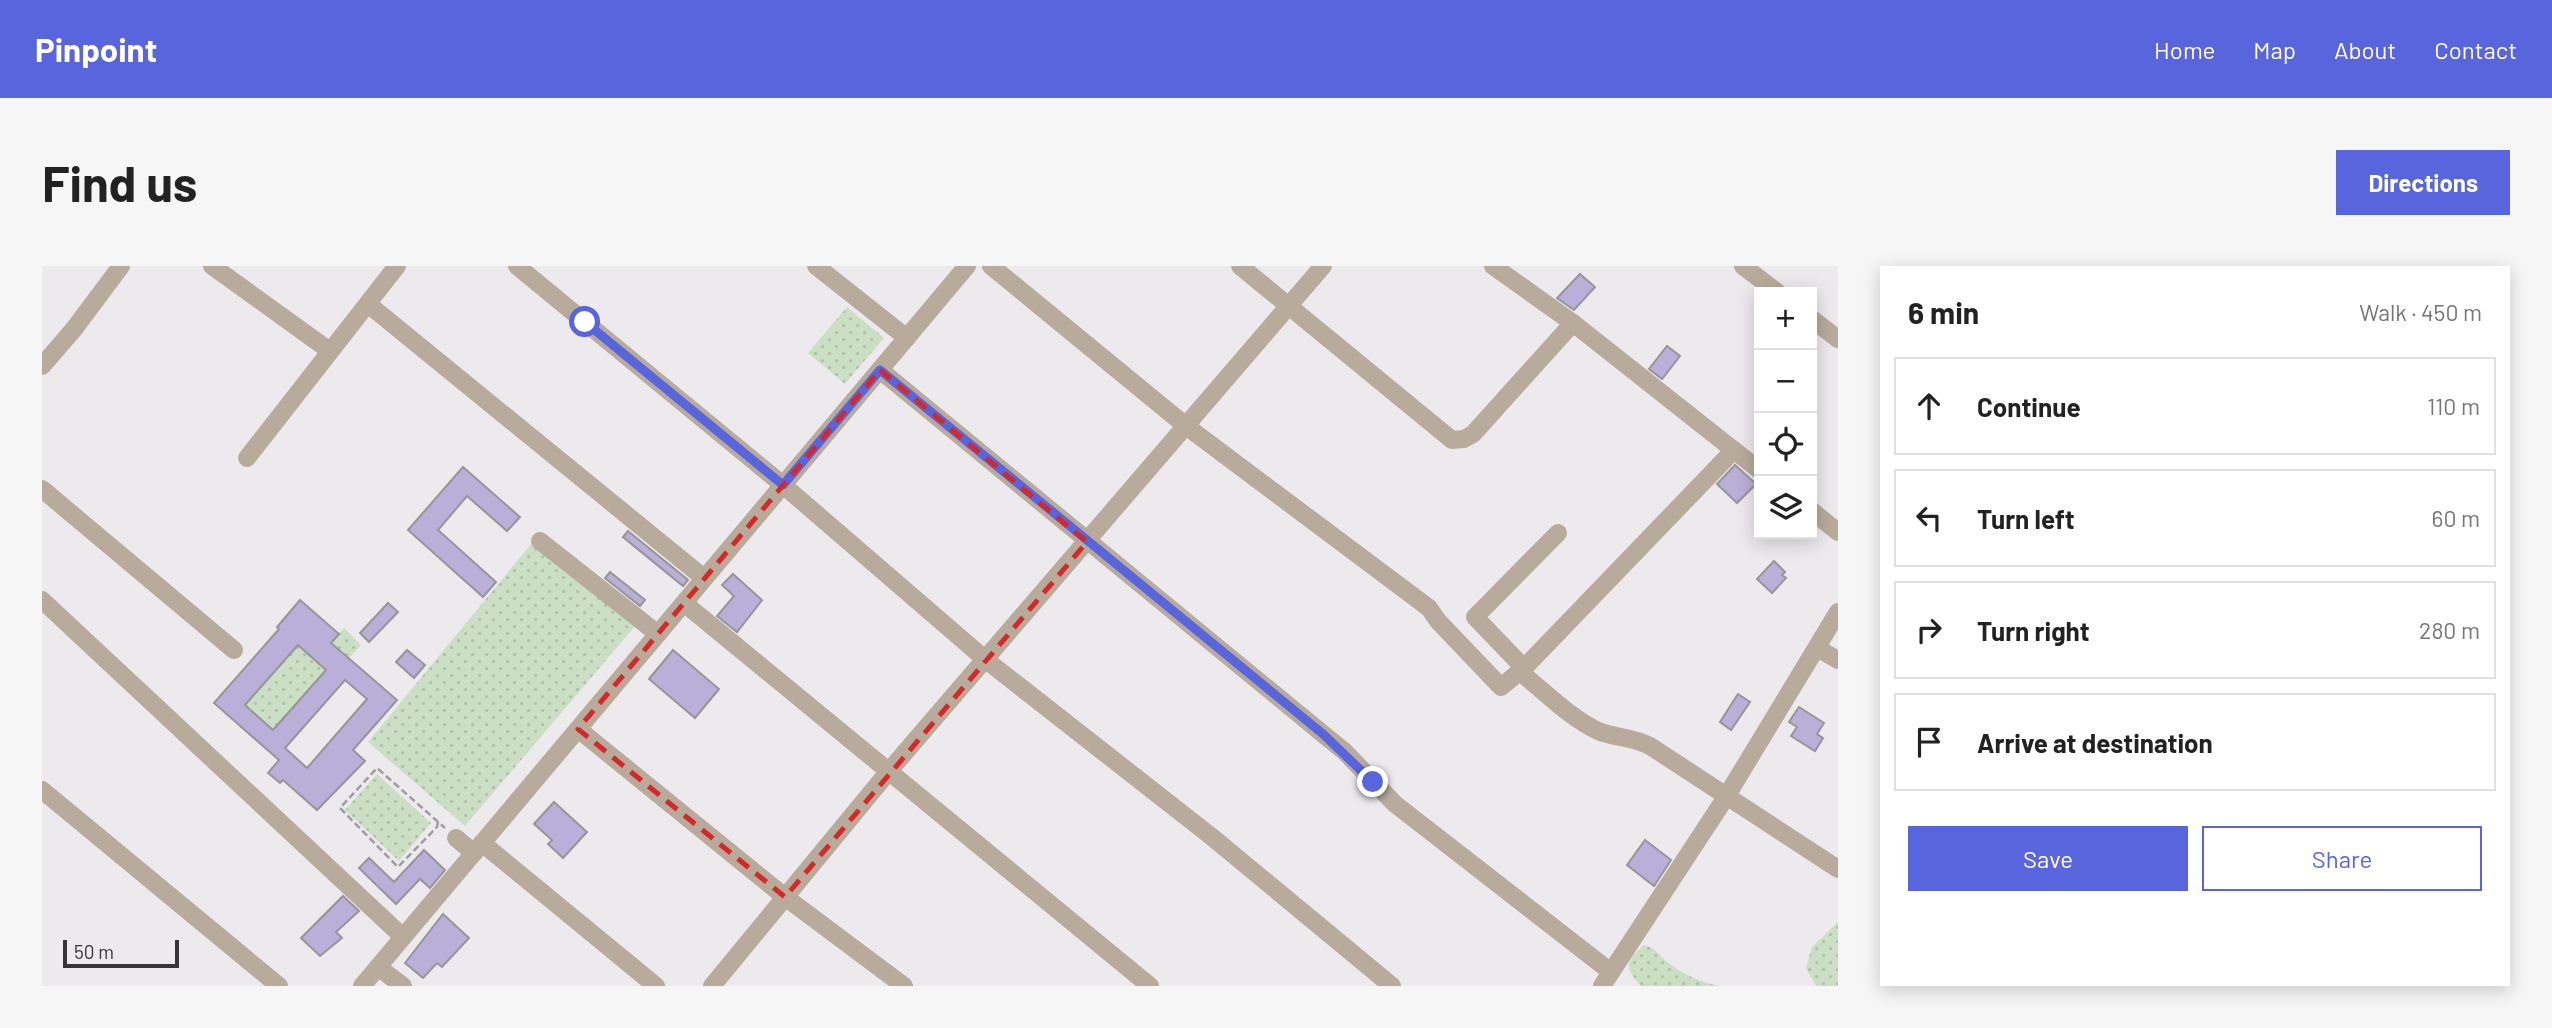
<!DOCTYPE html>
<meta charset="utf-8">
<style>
:root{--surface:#fff;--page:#f6f6f6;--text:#222;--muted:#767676;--line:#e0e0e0;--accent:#5965dc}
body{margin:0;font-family:Barlow,sans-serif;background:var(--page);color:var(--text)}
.controls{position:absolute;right:21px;top:21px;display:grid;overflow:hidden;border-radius:0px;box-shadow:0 4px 18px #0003}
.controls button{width:63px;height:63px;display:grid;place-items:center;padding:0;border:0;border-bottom:2px solid var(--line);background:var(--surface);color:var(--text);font:35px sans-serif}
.scale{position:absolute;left:21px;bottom:18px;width:116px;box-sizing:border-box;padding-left:7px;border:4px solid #373637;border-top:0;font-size:19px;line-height:24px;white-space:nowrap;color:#373637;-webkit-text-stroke:5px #edeaee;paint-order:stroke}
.stop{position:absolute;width:21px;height:21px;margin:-16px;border:5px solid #5965dc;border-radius:50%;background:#fff}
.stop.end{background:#5965dc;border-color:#fff;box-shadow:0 2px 7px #0008}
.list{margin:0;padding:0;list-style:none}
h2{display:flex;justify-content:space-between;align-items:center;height:91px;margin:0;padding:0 28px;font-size:30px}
h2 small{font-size:23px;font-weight:400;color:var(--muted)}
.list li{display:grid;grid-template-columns:46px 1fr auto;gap:21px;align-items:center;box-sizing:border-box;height:98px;margin:0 14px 14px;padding:0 14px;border:2px solid var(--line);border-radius:0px}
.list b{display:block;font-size:26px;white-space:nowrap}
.list em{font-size:23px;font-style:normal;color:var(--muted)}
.actions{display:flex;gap:14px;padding:21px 28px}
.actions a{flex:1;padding:16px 0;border:2px solid var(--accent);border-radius:0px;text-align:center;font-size:24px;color:var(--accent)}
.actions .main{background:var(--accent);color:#fff}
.icon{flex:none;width:38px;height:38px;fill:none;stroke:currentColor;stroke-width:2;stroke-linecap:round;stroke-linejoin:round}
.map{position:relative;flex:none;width:1796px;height:720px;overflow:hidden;border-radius:0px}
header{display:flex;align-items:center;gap:42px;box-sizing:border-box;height:98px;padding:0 35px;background:var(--accent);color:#fff}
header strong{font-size:33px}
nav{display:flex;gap:38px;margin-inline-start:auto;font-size:24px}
.intro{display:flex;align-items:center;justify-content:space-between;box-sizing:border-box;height:168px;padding:0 42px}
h1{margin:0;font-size:49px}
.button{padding:18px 32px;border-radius:0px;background:var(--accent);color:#fff;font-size:24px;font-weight:700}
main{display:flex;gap:42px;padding:0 42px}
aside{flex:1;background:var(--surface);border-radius:0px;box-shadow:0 4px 18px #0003}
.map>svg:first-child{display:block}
</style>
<header>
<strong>Pinpoint</strong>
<nav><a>Home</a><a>Map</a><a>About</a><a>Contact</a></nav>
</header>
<div class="intro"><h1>Find us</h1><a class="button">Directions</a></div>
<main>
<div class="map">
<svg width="1796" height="720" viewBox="0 0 1796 720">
<defs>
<pattern id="grass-dots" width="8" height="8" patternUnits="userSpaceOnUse" patternTransform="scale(1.75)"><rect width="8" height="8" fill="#cbdfc5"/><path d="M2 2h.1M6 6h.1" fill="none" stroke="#afc0aa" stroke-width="1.8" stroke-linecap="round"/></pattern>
</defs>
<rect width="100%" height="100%" fill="#edeaee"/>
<g fill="url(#grass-dots)">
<polygon points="805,41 842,72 803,118 766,87"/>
<polygon points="490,277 594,359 423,560 326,476"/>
<polygon points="302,362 319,379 307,392 299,386 231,464 203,439 256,379 273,394"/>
<polygon points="335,508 389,557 357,595 303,544"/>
<polygon points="1796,656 1796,720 1774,720 1764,702 1770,681"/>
<path d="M1602,679C1613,681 1617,689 1625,696C1641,708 1659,717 1679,720H1599C1582,701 1583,696 1602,679Z"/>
</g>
<g fill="#baafd8" stroke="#969599" stroke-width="2" fill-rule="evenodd">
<polygon points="1538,8 1553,21 1532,44 1515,32"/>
<polygon points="1625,80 1638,90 1620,113 1607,103"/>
<polygon points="1693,199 1714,218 1695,237 1675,218"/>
<polygon points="421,201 478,251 465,265 425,230 396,264 454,316 441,331 366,264"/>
<polygon points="586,265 646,314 641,320 581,271"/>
<polygon points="1732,295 1743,306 1740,309 1744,312 1730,327 1715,313"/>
<polygon points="568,306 603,334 598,340 563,312"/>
<polygon points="691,308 720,334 695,366 675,350 692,330 680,319"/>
<path d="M258,334L297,368L289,377L355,434L311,484L323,495L275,544L241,514L238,517L226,507L237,494L172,437L237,363L235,361ZM256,379L284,404L231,464L203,439ZM303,414L325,433L265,502L243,482Z"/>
<polygon points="346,337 356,346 327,376 318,367"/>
<polygon points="365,384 383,399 372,412 354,396"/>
<polygon points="631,384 677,423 653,452 607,413"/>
<polygon points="1696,428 1708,436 1689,464 1678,456"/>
<polygon points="1757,441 1782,457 1775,468 1781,472 1773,485 1749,470 1755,461 1747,456"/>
<polygon points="512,536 545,566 521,592 506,578 510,574 492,558"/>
<polygon points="1603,574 1629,594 1612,620 1585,599"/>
<polygon points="382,584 403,604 388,622 378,613 354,638 317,602 327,592 352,616"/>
<polygon points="301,630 317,645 294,666 300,672 278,690 259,672"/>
<polygon points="401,648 427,672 400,701 395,697 381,712 363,697"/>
</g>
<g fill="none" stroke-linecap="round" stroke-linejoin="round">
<polyline stroke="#9e9c9f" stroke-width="2.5" stroke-dasharray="7 3.5" stroke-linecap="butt" points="396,556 395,561 356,601 298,542 335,502 403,562"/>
<g stroke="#b9ab9c" stroke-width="18">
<polyline points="170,0 288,85"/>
<polyline points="475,0 741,219 944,394 1170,571 1350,720"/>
<polyline points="774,0 865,72"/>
<polyline points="949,0 1144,160 1387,342 1396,355 1459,421 1482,402 1692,184"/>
<polyline points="1198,0 1410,174 1422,173 1431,168 1531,57"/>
<polyline points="1451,0 1531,57 1717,204"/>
<polyline points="1701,0 1735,26"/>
<polyline points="326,38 662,312"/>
<polyline points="1770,53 1796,73"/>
<polyline points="0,100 32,63 79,0"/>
<polyline points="838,104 1281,468 1302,485 1353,538 1569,706"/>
<polyline points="205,192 355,0"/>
<polyline points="0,223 192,384"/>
<polyline points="1770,245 1796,266"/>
<polyline points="498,275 616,368"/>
<polyline points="0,334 361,671"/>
<polyline points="642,337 1108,720"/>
<polyline points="1775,382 1796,394"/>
<polyline points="1482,402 1433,351 1516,267"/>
<path d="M1478,406C1503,426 1527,451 1556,465C1574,472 1591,471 1608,480L1796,603"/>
<polyline points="536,463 743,631 862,720"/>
<polyline points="0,524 237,720"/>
<polyline points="414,572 432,587"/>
<polyline points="440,577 614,720"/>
<polyline points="336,701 361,720"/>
<polyline points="320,720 925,0"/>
<polyline points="670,720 847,505 1281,0"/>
<polyline points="1560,720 1684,531 1796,346"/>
</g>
</g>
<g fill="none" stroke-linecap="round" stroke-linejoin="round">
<polyline stroke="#5965dc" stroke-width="9" points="543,56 741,219 838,104 1281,468 1331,516"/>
</g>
<path fill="none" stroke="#d62828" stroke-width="5" stroke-dasharray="14 9" stroke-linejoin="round" d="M838,104L1045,276L743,631L536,463Z"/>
</svg>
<div class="controls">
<button>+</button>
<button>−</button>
<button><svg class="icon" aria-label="locate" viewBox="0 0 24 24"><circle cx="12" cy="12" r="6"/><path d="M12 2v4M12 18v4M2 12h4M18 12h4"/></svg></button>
<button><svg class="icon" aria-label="layers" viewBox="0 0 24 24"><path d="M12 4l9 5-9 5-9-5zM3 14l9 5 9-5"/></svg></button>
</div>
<div class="scale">50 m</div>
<div class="stop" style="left:543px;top:56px"></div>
<div class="stop end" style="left:1331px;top:516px"></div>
</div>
<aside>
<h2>6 min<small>Walk · 450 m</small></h2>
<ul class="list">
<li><svg class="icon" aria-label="ahead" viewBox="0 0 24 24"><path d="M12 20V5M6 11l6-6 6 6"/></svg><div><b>Continue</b></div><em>110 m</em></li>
<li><svg class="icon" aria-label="left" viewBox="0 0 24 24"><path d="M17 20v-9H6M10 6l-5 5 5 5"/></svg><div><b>Turn left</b></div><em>60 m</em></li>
<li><svg class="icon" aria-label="right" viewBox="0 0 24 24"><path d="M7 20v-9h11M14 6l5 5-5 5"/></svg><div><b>Turn right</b></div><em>280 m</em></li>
<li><svg class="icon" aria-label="arrive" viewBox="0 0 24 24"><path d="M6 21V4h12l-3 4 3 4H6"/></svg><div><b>Arrive at destination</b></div></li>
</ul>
<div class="actions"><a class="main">Save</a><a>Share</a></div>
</aside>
</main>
